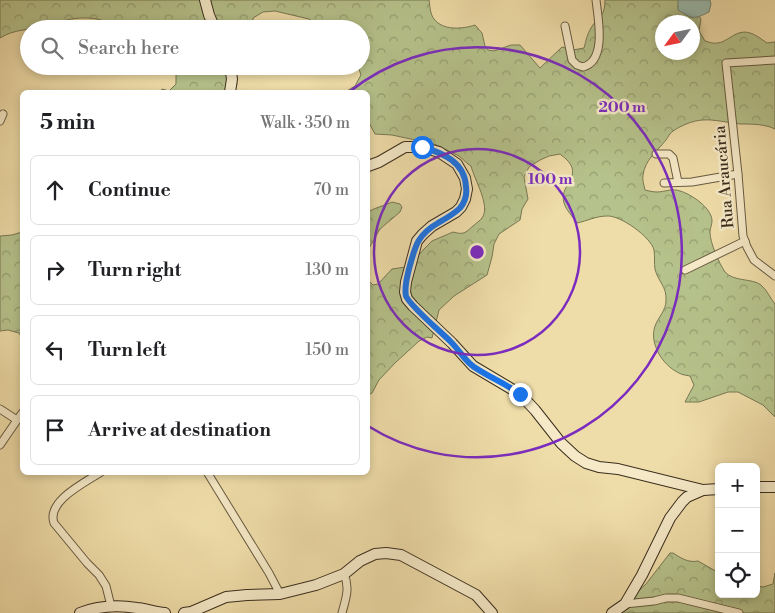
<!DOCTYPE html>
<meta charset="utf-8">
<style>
:root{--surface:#fff;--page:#f6f6f6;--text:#202124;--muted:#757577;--line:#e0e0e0}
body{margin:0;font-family:"Libre Bodoni",serif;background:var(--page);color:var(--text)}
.controls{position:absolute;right:15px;bottom:15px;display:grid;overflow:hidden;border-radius:8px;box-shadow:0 2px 8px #0003}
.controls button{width:45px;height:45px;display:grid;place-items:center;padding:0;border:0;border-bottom:1px solid var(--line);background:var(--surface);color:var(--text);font:25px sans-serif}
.compass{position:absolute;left:655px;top:15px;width:45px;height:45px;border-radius:50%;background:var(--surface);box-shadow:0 2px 8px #0003;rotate:237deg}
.stop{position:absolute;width:15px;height:15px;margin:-11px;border:4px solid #1a73e8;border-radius:50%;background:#fff}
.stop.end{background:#1a73e8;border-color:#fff;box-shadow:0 1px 5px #0008}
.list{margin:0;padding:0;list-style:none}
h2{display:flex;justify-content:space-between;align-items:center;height:65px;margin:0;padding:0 20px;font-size:21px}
h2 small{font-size:16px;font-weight:400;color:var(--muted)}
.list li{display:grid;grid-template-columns:32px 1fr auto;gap:15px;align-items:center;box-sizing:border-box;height:70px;margin:0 10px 10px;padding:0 10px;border:1px solid var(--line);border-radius:8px}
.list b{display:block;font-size:19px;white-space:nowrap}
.list em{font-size:16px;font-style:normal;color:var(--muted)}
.icon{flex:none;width:28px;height:28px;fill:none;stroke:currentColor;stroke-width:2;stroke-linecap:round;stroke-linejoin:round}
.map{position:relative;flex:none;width:775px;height:613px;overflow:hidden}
.search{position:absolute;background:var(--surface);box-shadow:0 2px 8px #0003;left:20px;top:20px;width:350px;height:55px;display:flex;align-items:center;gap:12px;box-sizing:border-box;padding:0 18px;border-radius:28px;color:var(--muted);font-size:19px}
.panel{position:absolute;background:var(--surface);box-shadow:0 2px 8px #0003;left:20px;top:90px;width:350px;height:385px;border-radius:8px}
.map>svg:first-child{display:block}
</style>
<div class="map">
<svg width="775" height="613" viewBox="0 0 775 613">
<defs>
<pattern id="forest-crowns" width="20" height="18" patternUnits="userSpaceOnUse" patternTransform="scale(1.25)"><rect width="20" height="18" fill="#b6c28b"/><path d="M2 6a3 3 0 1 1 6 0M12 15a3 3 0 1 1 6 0" fill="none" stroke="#959e71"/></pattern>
</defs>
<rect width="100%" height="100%" fill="#efdda9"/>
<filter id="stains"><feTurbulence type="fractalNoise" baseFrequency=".004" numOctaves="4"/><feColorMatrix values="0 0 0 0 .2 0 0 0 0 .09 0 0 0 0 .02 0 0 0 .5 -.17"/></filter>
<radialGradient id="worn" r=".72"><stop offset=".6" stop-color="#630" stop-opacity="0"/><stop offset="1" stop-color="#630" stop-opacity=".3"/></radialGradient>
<g fill="url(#forest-crowns)" stroke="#787854" fill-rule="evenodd">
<path d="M0,0H429C430,6 430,14 434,19C443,31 463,29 475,25L482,33L485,46L488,50L494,51L511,45H520L540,68L562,47L573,50L584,48C586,41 587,34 591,28C598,16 605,18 605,0H686L695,9L701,19L699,31L705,41C709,42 714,44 717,43C722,43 727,39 731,37C746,27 754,34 767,43L775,42V129C765,124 752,124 741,124C728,123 715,119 702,120C692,121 682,125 673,131C670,133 668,137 666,140C657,151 645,160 643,175C642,180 644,185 645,190C649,191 653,192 657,192C664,192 672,188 680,191C691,194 712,208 712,221C712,225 710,228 710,232C710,243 719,263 725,272C734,282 752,278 761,285C767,290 770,298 775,304V417L763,405L738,392H728L699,402H685L694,385L690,376C686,375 682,375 679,373C662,365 649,343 655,326C658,318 666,310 666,301C667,286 658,282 655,269C654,263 655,257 654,250C651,237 620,215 607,216C596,216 587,221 577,223C573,217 566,210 564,203C558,183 589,175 560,154L549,156L540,160L529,167L524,177L528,199L522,209L520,220L499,234L494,244L492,257L487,275L454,296L439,310L432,338L427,337L419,341L395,363L379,380L372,393L368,395V267L369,281L373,285L378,284L392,269L406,267L411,264L424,249L432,241L453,232C464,235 465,233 473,226C476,223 480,221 482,218C491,206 474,179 471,166L468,164L459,156L434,144L392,135L375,134L368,121V92H345L355,86L361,75L358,66H361V29H322L309,19L275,11L263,12L253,18V29H159L155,25L134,24L124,21L113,25L111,23C104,21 96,18 88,18C73,17 59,22 46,26C30,30 14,29 0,38ZM662,22H692V52H662Z"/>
<polygon points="172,66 234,66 232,70 237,84 232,92 160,92 162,89 169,91 176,84 176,73"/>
<path d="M392,202L400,204L402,207L400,212L380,229L368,250V212C376,207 384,206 392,202Z"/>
<polygon points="22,232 22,338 19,333 8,330 0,331 0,236 12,235"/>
<path d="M670,553H673C681,558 688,563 698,561L719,573V594H756V586L763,587L773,584L775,573V613H614L646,584Z"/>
</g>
<path fill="#9abbae" stroke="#748374" d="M678,0H710L711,4L709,12C693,20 693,19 678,10Z"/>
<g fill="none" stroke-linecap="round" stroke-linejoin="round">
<defs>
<g id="street">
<path d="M565,26L572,60L577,65L583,67C607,61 598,18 596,0"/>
<polyline points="775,60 726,63 738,174 743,236 747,247 754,260 775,276"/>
<polyline points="0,121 3,114"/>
<polyline points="656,154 669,154 673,158 678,182"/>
<polyline points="664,183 692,182 738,174"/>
<polyline points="685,270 745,241"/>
<polyline points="0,409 17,420"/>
<polyline points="0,445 22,413"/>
<path d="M101,472C86,482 46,501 54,523L87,563L99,575L106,586L111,606"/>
<polyline points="207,472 269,573 280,594"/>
<polyline points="625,604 654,601 666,598 678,598 739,613"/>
<path d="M342,613C346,598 350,588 344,574"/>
</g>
<g id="secondary">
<polyline points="205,0 209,15 215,29"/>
<polyline points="230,66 232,79 230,92"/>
<polyline points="368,166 379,162 405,147 422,147 439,152 457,164 465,178 467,189 465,199 461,207 456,212 432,226 423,234 417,241 406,282 405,292 407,299 413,306 452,343 473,366 520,394 535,410 561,443 575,456 586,463 599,467 618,469 703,490"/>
<polyline points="756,487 775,487"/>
<path d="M80,613C98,606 118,605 137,608C146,609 155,612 165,613"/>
<polyline points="184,613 191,612 226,597 247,595 280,594 316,585 344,574 360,561 375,554 386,553 401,555 476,595 492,613"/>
<polyline points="612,613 625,604 642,575 670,518 682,502 687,497 703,490 719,489"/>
</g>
</defs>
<use href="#street" stroke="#685a41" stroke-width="9"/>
<use href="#secondary" stroke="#3b2e1e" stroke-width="12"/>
<use href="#street" stroke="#f5e9c7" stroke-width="7"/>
<use href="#secondary" stroke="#f5e9c7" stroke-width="10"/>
</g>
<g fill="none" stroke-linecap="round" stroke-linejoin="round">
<path stroke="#1a73e8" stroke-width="6" d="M422,147C443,153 465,162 466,187C467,194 465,202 460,208C454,214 445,219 438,223C417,235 415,247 409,269C407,278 404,287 406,296C410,306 441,332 451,342C459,350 465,361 474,367C489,377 506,384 520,394"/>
</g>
<g fill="none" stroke="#7b2cbf" stroke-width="2.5">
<circle cx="477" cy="252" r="103"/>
<path d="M349 92A205 205 0 1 1 368 426"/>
</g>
<g text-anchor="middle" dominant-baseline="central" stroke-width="5" stroke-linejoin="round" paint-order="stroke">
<g font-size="16" fill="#3b2e1e" stroke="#f5e9c7">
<text transform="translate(724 177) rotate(-95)">Rua Araucária</text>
</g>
</g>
<circle cx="477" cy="252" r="8" fill="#7b2cbf" stroke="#f5e9c7" stroke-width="2.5"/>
<g font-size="15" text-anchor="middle" font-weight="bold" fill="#7b2cbf" stroke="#f5e9c7" stroke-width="5" stroke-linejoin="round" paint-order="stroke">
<text x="622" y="112">200 m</text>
<text x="550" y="184">100 m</text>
</g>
<rect width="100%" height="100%" filter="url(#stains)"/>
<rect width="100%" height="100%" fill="url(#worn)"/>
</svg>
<div class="controls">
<button>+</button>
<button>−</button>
<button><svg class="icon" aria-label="locate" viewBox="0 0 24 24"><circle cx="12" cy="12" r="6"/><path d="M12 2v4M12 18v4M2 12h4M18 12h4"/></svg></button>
</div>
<svg class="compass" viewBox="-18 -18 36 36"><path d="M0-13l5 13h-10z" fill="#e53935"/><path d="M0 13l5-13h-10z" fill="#757577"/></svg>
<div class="stop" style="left:422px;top:147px"></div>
<div class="stop end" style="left:520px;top:394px"></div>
<div class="search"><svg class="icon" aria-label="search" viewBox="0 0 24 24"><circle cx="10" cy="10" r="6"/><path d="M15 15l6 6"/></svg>Search here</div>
<section class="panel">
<h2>5 min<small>Walk · 350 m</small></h2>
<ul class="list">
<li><svg class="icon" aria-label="ahead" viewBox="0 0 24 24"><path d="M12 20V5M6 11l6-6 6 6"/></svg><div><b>Continue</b></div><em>70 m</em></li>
<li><svg class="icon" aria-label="right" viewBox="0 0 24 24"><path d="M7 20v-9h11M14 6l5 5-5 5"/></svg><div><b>Turn right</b></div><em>130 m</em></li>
<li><svg class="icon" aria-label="left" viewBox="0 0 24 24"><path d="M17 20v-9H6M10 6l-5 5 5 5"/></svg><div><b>Turn left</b></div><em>150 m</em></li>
<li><svg class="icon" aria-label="arrive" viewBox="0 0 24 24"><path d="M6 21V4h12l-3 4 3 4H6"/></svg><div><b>Arrive at destination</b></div></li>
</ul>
</section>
</div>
